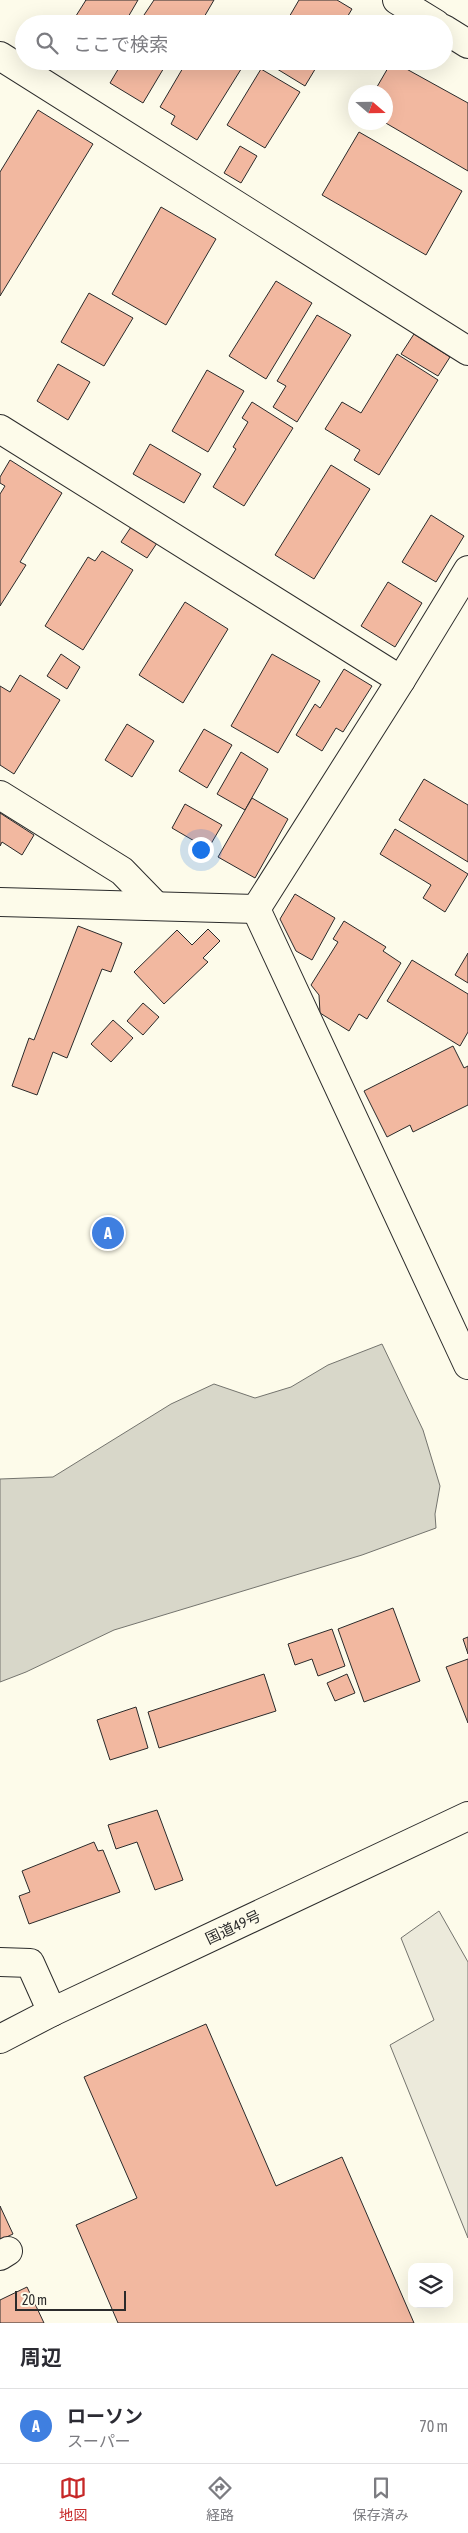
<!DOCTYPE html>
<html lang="ja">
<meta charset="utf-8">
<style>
:root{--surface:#fff;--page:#f2f2f3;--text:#2b2b33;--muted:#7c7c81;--line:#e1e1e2;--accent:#c62828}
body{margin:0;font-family:"Asap Condensed","Noto Sans JP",sans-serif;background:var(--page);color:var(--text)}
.controls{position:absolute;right:15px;bottom:15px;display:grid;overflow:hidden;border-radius:10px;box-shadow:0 5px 20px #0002}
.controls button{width:45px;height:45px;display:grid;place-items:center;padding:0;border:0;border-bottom:1px solid var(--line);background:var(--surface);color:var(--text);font:25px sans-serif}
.compass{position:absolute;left:348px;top:85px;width:45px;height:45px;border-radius:50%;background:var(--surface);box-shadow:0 5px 20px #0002;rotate:110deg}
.scale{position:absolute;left:15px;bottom:12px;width:111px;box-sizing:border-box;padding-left:5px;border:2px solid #2b2b2b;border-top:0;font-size:14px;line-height:18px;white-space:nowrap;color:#2b2b2b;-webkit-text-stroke:4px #fdfbea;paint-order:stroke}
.you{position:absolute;left:200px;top:849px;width:18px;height:18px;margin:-12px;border:4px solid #fff;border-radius:50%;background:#1a73e8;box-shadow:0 0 0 8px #1a73e833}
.badge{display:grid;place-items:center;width:32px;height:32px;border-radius:50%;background:var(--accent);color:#fff;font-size:16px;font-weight:700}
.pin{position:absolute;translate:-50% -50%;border:2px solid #fff;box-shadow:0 1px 5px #0006}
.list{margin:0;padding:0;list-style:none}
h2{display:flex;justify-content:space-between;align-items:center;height:65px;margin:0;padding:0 20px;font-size:21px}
h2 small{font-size:16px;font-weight:400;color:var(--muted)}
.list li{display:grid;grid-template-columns:32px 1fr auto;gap:15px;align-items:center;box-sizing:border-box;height:75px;padding:0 20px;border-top:1px solid var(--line)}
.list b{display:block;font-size:19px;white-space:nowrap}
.list p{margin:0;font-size:16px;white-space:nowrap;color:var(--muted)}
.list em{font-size:16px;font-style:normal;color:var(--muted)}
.icon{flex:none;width:28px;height:28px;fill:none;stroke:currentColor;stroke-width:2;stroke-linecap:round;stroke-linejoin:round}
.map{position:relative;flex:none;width:468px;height:2323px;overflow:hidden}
.search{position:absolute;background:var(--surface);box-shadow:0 5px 20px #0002;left:15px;right:15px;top:15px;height:55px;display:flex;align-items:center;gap:12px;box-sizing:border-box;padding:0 18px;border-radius:28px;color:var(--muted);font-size:19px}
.sheet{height:140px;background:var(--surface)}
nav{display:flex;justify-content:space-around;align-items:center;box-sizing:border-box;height:70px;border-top:1px solid var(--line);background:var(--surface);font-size:14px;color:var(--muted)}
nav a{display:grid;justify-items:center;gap:2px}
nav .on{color:var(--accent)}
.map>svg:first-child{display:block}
</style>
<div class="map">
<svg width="468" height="2323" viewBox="0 0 468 2323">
<rect width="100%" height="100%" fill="#fdfbea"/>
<polygon fill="#eceadb" stroke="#74746e" points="439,1911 468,1962 468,2238 390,2045 434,2020 401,1938"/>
<polygon fill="#d8d7c9" stroke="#74746e" points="382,1344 423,1430 440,1486 435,1514 436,1528 362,1555 114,1630 26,1672 0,1682 0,1479 53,1477 171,1404 214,1384 255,1398 291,1387 328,1365"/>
<g fill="#f2b8a0" stroke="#2b2b2b">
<polygon points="86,0 85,0 138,0 124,24 82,24 74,19"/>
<polygon points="154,0 214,0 200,24 158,24 144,15"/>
<polygon points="299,0 337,0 352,9 343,24 285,24"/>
<polygon points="123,61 168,61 143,103 110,83"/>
<polygon points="187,61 235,61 243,66 197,140 171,124 175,116 160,107"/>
<polygon points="264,61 320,61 305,86"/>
<polygon points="392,61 468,103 468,171 384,122 386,92 374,92"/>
<polygon points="261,69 300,92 265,148 227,125"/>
<polygon points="38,110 93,144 0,296 0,172"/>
<polygon points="359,132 462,191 426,255 322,195"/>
<polygon points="240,146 257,156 241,183 224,173"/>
<polygon points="161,207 216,239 166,325 112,294"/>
<polygon points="276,281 312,303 266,379 229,356"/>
<polygon points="89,293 133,318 104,366 61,342"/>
<polygon points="317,315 351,335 297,422 273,407 286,386 277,381"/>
<polygon points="414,334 450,357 438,376 401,354"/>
<polygon points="397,354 438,380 379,475 354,460 360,450 325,429 342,402 361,413"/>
<polygon points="58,364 90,382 68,420 37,401"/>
<polygon points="207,370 244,391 208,452 172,431"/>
<polygon points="252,402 293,428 244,506 213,487 236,449 233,447 248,422 242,418"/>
<polygon points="150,444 201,474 184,503 133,474"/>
<polygon points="10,460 62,493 20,562 26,565 0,606 0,494 5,486 0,483 0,477"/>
<polygon points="331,465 370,489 314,579 275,555"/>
<polygon points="431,515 464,536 436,582 402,562"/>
<polygon points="131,527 157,543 147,558 121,542"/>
<polygon points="102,551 133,570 83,650 45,626 88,557 95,561"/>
<polygon points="388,582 422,603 395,647 361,626"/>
<polygon points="185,602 228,629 183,703 139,675"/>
<polygon points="61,654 80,667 67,689 47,676"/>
<polygon points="272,654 320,681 278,753 231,726"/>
<polygon points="344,669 372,686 343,732 336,728 322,751 296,735 315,704 320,708"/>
<polygon points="20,675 60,700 14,774 0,765 0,686 10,692"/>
<polygon points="127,724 154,741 132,777 105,760"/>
<polygon points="204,729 232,745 207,788 179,771"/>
<polygon points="241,752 268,769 245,810 217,794"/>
<polygon points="424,779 468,805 468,862 399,820"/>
<polygon points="252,798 288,819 255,878 218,857"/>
<polygon points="185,804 222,825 208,849 172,828"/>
<polygon points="0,813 34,835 22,855 2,842 0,846"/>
<polygon points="395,829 468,874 445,912 423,898 431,885 380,854"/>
<polygon points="295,894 335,918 312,960 296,951 280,919"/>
<polygon points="344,921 386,947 383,951 401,963 367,1019 359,1014 349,1031 320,1013 319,995 311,985 338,942 333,939"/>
<polygon points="78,926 122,943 111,972 102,969 67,1058 53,1052 37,1095 12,1086 29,1038 34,1040"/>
<polygon points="208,929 220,941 203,958 208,962 164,1004 134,972 177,930 192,945"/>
<polygon points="468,953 468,983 455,975"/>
<polygon points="412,960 468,994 468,1032 460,1046 387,1001"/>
<polygon points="143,1003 159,1017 143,1035 127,1021"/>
<polygon points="113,1020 133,1038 111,1062 91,1044"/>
<polygon points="453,1046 464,1068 468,1066 468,1105 413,1132 410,1125 387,1137 364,1091"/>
<polygon points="393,1608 420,1681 364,1702 338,1629"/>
<polygon points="332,1629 345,1666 318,1676 312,1659 295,1665 288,1644"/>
<polygon points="468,1637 468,1654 463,1639"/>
<polygon points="468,1659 468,1723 446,1667"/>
<polygon points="264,1674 276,1711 159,1748 148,1712"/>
<polygon points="347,1674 355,1693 335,1701 327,1683"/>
<polygon points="136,1707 148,1748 110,1760 97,1720"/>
<polygon points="157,1810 183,1880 155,1890 137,1842 116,1849 108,1825"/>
<polygon points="94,1842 98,1851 103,1850 120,1892 29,1924 19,1896 30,1892 22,1871"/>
<polygon points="206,2024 276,2186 342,2157 414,2323 118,2323 76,2225 137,2198 84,2077"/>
<polygon points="0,2206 13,2234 0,2240"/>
<polygon points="27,2287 44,2323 0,2323 0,2300"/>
</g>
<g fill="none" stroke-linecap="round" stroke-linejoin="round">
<defs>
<g id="minor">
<polyline points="397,0 436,24"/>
<polyline points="444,29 468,44"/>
<polyline points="0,56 468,351"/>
<polyline points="0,429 401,680"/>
<polyline points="0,795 122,871 156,906"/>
<polyline points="0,902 256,909"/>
<polyline points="256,909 468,1365"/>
<polyline points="256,909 401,680 468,570"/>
<polyline points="0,1962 30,1963 52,2012"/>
<polyline points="0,2256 8,2251"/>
</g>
<polyline id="highway" points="0,2039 52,2012 468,1816"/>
</defs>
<use href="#minor" stroke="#2b2b2b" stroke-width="30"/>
<use href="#highway" stroke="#2b2b2b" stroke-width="30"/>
<use href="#minor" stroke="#fdfbea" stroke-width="28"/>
<use href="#highway" stroke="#fdfbea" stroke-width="28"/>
</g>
<g text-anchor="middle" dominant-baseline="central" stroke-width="4" stroke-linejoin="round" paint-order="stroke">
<g font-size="15" fill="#2b2b2b" stroke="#fdfbea">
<text transform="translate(233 1927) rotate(-25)">国道49号</text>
</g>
</g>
</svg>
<div class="controls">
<button><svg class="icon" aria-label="layers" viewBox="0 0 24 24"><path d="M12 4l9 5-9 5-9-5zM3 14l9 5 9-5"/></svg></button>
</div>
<svg class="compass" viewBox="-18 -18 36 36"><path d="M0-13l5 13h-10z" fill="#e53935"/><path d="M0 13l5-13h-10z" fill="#7c7c81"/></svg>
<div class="scale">20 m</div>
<div class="you"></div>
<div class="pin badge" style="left:108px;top:1233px;background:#3f7fe0">A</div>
<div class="search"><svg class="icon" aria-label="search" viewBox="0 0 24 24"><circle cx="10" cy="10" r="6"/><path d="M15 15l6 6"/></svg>ここで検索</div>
</div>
<section class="sheet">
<h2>周辺<small></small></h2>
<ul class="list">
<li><span class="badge" style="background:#3f7fe0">A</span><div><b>ローソン</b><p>スーパー</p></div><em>70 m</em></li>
</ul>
</section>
<nav>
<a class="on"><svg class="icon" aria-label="map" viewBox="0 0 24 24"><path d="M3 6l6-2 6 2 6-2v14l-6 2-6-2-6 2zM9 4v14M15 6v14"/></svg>地図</a>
<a><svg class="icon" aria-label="directions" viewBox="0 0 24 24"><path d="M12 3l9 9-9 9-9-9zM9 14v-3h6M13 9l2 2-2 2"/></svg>経路</a>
<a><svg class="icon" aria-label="saved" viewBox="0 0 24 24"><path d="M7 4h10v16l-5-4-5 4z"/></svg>保存済み</a>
</nav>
